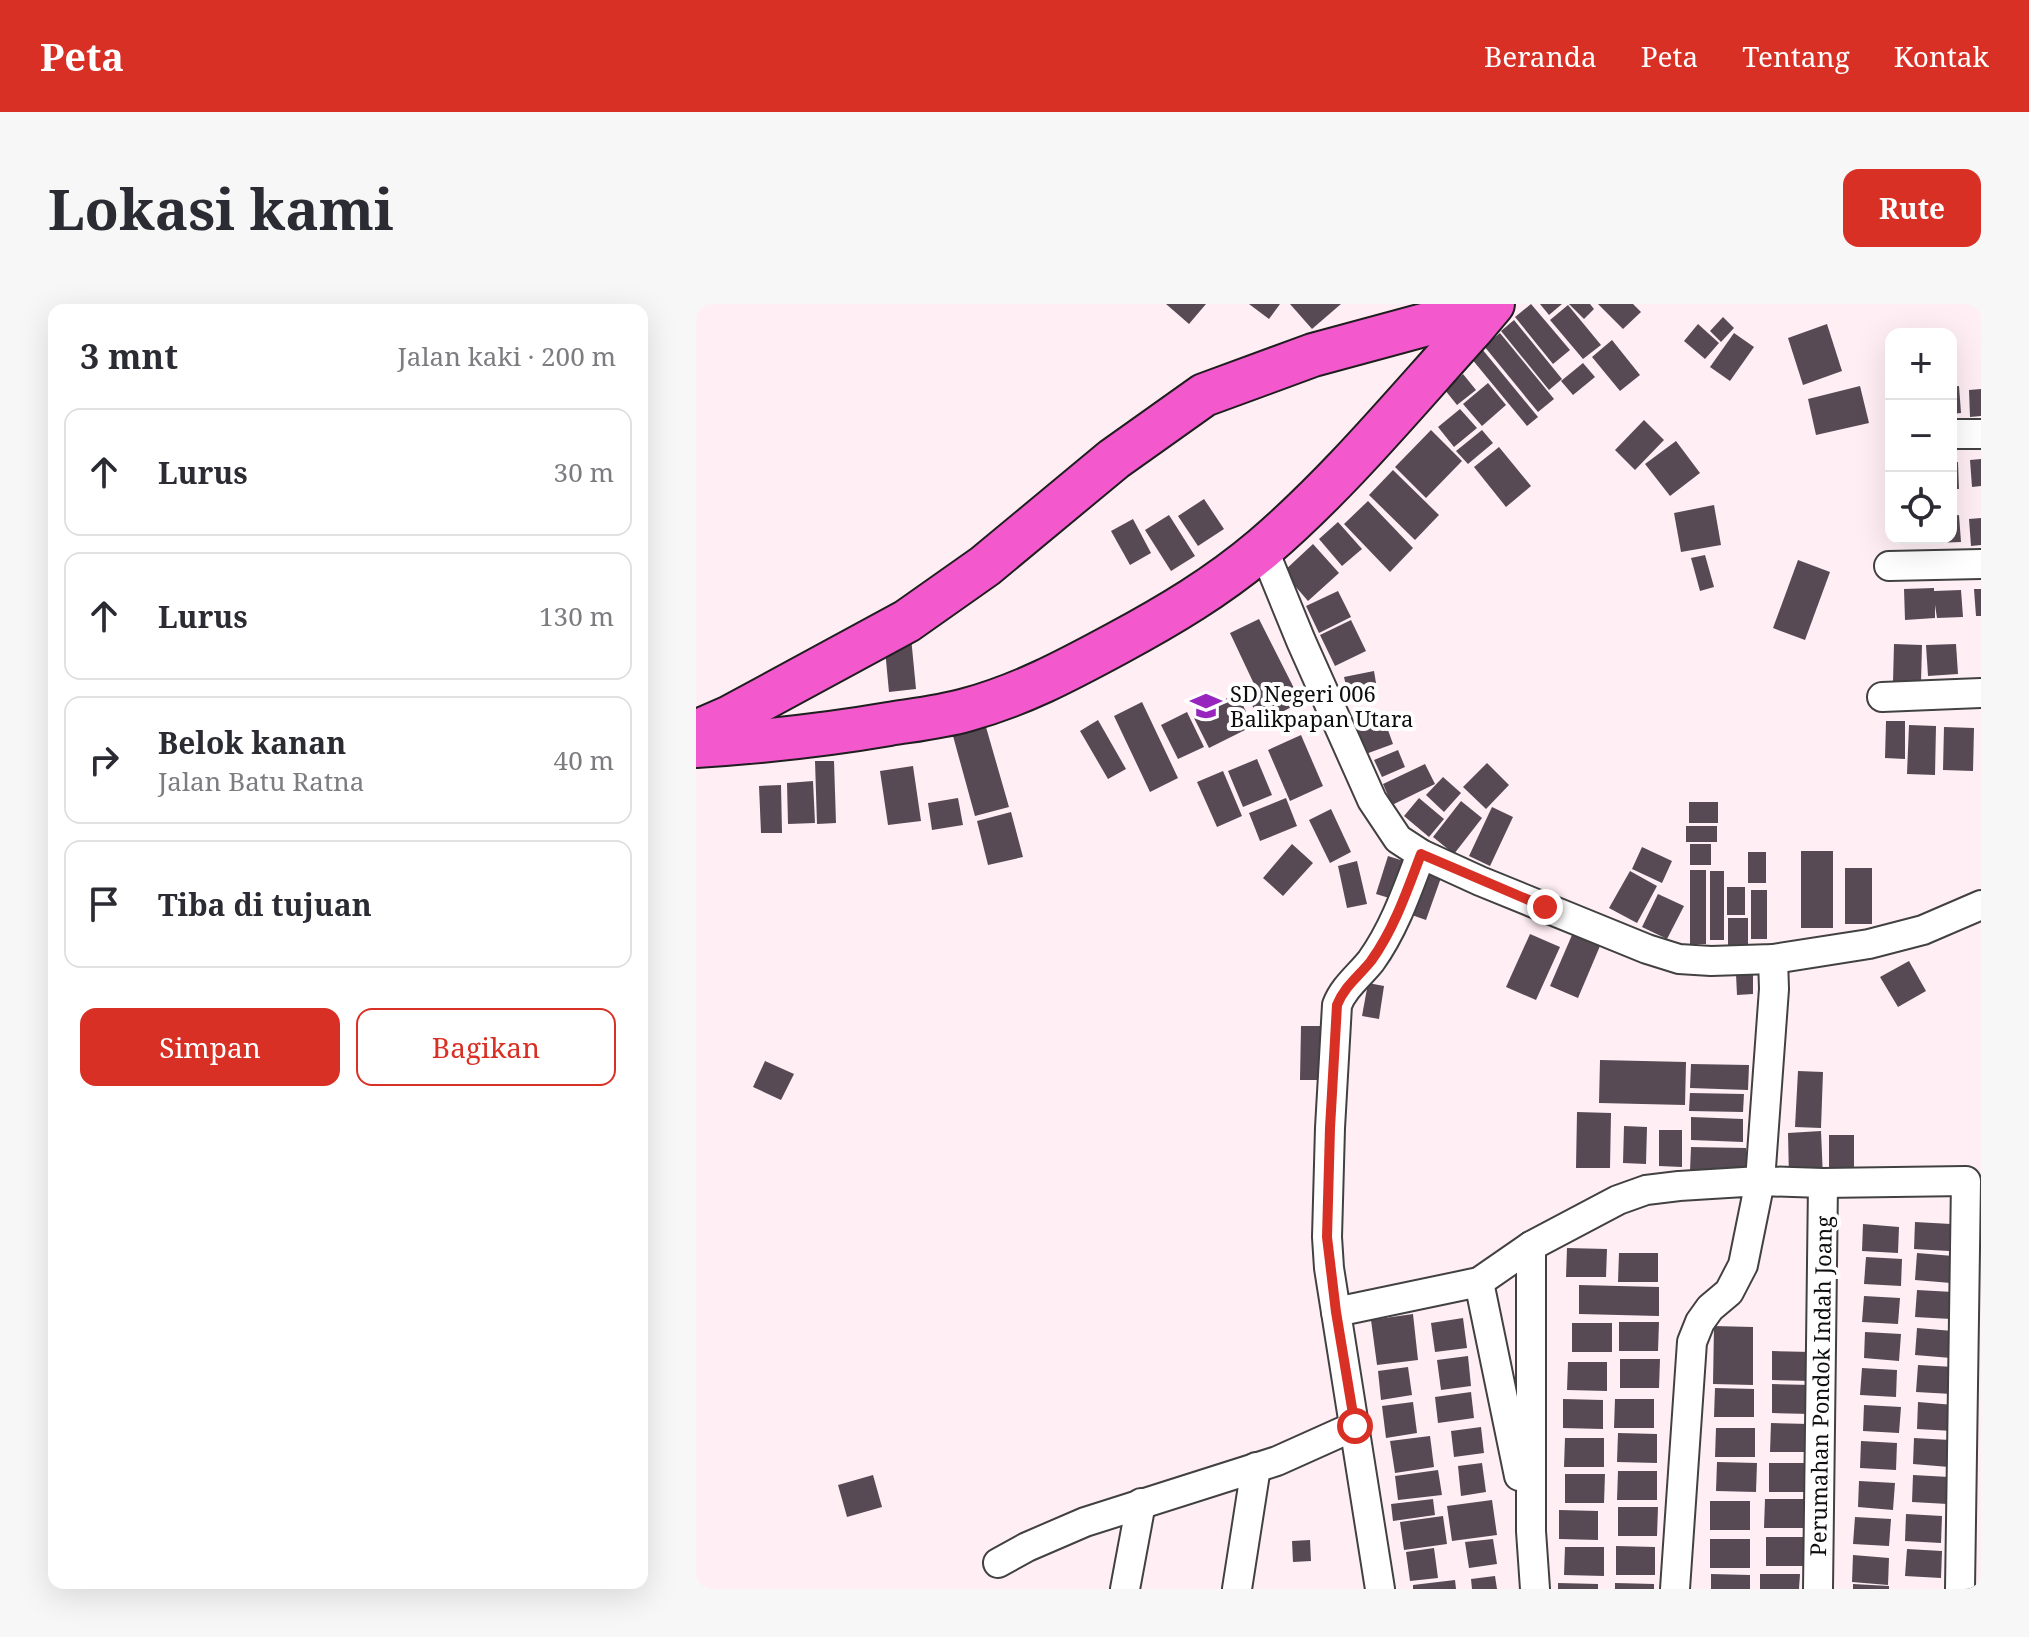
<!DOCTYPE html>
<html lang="id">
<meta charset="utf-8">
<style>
:root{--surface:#fff;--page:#f7f7f7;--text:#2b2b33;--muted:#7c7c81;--line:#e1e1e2;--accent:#d93025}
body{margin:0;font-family:"Noto Serif",serif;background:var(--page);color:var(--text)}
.controls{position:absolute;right:24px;top:24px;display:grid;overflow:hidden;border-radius:16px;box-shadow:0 8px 32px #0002}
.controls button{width:72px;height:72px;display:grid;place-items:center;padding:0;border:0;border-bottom:2px solid var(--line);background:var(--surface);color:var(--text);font:40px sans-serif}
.stop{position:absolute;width:24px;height:24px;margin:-18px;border:6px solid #d93025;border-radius:50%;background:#fff}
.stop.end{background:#d93025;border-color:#fff;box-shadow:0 2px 8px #0008}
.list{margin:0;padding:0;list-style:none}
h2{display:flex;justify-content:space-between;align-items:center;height:104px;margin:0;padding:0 32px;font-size:34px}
h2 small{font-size:26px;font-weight:400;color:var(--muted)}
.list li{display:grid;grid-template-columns:52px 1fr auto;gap:24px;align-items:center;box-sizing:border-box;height:128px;margin:0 16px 16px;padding:0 16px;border:2px solid var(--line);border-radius:16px}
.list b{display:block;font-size:30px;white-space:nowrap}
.list p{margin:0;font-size:26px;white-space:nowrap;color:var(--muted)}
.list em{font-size:26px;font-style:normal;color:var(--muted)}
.actions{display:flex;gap:16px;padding:24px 32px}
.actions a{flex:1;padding:18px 0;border:2px solid var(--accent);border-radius:16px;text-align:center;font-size:28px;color:var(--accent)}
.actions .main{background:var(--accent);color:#fff}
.icon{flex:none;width:44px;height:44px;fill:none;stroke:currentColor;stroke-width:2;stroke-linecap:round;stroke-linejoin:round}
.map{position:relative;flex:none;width:1285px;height:1285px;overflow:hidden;border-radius:16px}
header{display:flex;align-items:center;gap:48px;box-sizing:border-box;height:112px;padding:0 40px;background:var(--accent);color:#fff}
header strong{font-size:38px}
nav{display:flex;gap:44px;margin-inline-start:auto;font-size:28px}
.intro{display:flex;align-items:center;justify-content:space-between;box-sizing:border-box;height:192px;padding:0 48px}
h1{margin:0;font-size:56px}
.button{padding:20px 36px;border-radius:16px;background:var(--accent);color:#fff;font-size:28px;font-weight:700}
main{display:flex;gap:48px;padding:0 48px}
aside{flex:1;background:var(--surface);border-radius:16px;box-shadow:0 8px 32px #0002}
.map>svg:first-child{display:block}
</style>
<header>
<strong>Peta</strong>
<nav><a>Beranda</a><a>Peta</a><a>Tentang</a><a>Kontak</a></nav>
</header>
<div class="intro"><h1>Lokasi kami</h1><a class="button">Rute</a></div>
<main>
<aside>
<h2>3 mnt<small>Jalan kaki · 200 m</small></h2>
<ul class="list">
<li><svg class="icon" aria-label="ahead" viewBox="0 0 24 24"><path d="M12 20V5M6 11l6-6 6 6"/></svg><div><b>Lurus</b></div><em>30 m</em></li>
<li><svg class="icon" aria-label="ahead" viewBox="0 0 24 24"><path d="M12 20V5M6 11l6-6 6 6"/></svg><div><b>Lurus</b></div><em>130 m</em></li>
<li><svg class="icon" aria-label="right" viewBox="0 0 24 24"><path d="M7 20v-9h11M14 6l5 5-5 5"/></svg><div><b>Belok kanan</b><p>Jalan Batu Ratna</p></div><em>40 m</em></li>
<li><svg class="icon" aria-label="arrive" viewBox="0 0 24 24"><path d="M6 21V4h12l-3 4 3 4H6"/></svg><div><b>Tiba di tujuan</b></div></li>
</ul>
<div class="actions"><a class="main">Simpan</a><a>Bagikan</a></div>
</aside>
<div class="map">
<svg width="1285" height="1285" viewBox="0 0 1285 1285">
<rect width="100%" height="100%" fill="#ffeff5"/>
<g fill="#574a54">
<polygon points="470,0 510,0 493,20"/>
<polygon points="553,0 584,0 573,15"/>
<polygon points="594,0 645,0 616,25"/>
<polygon points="835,0 874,46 857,60 819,13"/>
<polygon points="844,0 866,0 853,11"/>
<polygon points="873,0 894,0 898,5 888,15"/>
<polygon points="902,0 937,0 945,8 927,25"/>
<polygon points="872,1 905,41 887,55 854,16"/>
<polygon points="1027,13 1038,24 1025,38 1014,27"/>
<polygon points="818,16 866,75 853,86 805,27"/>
<polygon points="1002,20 1023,39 1009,55 988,37"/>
<polygon points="1131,20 1146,67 1107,81 1092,34"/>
<polygon points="804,29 858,95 842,108 788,42"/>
<polygon points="1038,29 1058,43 1034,77 1014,63"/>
<polygon points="916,36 944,71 924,87 896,53"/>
<polygon points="786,45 842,113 831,122 775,54"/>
<polygon points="887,59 899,73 877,91 865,77"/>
<polygon points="767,70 780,86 761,101 749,86"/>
<polygon points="792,79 810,101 786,122 767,100"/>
<polygon points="1164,82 1173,119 1120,131 1112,95"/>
<polygon points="1263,82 1265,109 1255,110 1255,83"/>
<polygon points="1285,85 1285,112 1274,113 1273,86"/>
<polygon points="764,105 781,124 758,143 742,123"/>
<polygon points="948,116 968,136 939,166 919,146"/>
<polygon points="735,126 766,157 730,194 699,163"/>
<polygon points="786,126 797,139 772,160 760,147"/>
<polygon points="980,137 1004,169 974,192 949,160"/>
<polygon points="803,143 835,182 810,203 778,163"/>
<polygon points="1285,155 1285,182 1276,183 1274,156"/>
<polygon points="1262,158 1263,185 1255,185 1255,159"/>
<polygon points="697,166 743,211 719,236 673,191"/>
<polygon points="508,195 528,225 502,242 482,212"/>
<polygon points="672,197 717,244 694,268 648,220"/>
<polygon points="1018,201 1025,241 985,248 978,209"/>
<polygon points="473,211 499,252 475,267 449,226"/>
<polygon points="1263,211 1265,238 1239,239 1238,234 1255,234 1255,212"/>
<polygon points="1285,214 1285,241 1275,242 1273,215"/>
<polygon points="437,215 455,249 434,261 415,227"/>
<polygon points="642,218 666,245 646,262 623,235"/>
<polygon points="1207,234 1233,234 1234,239 1207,240"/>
<polygon points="617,240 643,269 612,297 587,268"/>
<polygon points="1009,251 1018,283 1004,287 995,254"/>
<polygon points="1102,256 1134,268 1109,336 1077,324"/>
<polygon points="1238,284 1238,287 1265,286 1267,313 1241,314 1239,301 1239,314 1209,316 1208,285"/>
<polygon points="1278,285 1285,285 1285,312 1280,312"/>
<polygon points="642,287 655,313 623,329 610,302"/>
<polygon points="563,315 605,398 565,419 548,385 558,380 534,329"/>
<polygon points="655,316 670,347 639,362 624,331"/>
<polygon points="215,333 220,385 193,388 188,335"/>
<polygon points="1198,340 1226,341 1225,379 1197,378"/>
<polygon points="1260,340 1262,370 1232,372 1230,341"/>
<polygon points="678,367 680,379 651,386 648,373"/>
<polygon points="541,389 557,422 513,444 497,412"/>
<polygon points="446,398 482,474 454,488 418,412"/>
<polygon points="491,408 508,443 482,455 465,421"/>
<polygon points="687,412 697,440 667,451 658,422"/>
<polygon points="402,416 430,465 412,475 384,427"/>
<polygon points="1190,417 1209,417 1209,455 1189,454"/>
<polygon points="1213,421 1240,422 1239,471 1211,470"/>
<polygon points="290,423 313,503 279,512 257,432"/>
<polygon points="1248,423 1278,424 1277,467 1247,466"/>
<polygon points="605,431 627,482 594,497 572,446"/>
<polygon points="702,446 709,463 686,473 678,456"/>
<polygon points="561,455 576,491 547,503 532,467"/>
<polygon points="119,457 138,457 140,519 121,520"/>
<polygon points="791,459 813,481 790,505 767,483"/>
<polygon points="729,460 739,480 696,501 687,480"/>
<polygon points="217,462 225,517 192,521 184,467"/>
<polygon points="527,467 546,512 521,523 501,478"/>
<polygon points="747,473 765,489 748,508 730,491"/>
<polygon points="117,477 119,519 92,520 91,479"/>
<polygon points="85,481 86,529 65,529 63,482"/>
<polygon points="262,494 267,521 236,526 232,499"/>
<polygon points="590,494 601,522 564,537 553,509"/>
<polygon points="723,494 748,515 733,533 708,512"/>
<polygon points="765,497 786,514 758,550 737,533"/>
<rect x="993" y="498" width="29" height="21"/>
<polygon points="796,503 817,513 794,562 773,552"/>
<polygon points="635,505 655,548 634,559 613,516"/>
<polygon points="315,508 327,553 292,561 281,517"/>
<rect x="990" y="522" width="31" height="16"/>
<polygon points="596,540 617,559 587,592 567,574"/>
<rect x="994" y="540" width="21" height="21"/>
<polygon points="946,543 976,557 966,579 936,565"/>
<rect x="1105" y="547" width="32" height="77"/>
<rect x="1052" y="548" width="18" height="31"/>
<polygon points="692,552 714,559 703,597 680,590"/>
<polygon points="661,557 671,600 651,604 642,562"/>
<polygon points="726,564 746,571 730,616 710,609"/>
<rect x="1149" y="564" width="27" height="56"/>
<rect x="994" y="566" width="16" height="74"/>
<polygon points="934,567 961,582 941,619 913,604"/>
<rect x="1014" y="567" width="14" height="69"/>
<rect x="1031" y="583" width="18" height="28"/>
<rect x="1055" y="586" width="16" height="49"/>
<polygon points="962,590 988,602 971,635 946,623"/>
<rect x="1032" y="614" width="20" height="28"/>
<polygon points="834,630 864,643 840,696 810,683"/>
<polygon points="876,631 904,642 882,694 854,682"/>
<polygon points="1213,657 1230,687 1202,703 1184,673"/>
<polygon points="1040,670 1057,670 1057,690 1041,691"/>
<polygon points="672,679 688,682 683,715 666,712"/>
<polygon points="605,722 631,722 630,776 604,776"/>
<polygon points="904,756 990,758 989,801 903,799"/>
<polygon points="69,757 98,770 85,796 57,783"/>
<polygon points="995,760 1053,761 1052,786 994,784"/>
<polygon points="1102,767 1127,768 1125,824 1099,823"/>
<polygon points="994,789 1048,790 1047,808 993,807"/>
<polygon points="881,808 915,809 914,864 880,864"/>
<polygon points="995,813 1047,815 1047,838 995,836"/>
<polygon points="928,822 951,823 950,860 927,859"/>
<polygon points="963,826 986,826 986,863 963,862"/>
<polygon points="1125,827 1127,874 1093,874 1092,829"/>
<rect x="1133" y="831" width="25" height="33"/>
<polygon points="995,843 1050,844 1050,869 994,867"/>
<polygon points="1219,918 1255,920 1253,947 1218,945"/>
<polygon points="1167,920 1203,923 1202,949 1166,947"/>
<polygon points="871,944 911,945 910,973 870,973"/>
<polygon points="923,949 962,949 962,978 922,978"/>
<polygon points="1221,949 1257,952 1255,979 1219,976"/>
<polygon points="1170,953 1206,955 1205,982 1168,980"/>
<polygon points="883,981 963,983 963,1012 883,1010"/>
<polygon points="1221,986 1257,988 1255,1015 1219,1013"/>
<polygon points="1168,992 1204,994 1202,1020 1166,1018"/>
<polygon points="717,1010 722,1056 681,1061 675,1016"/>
<polygon points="767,1014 771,1044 739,1048 735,1019"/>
<polygon points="923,1018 963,1018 962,1047 923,1047"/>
<rect x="876" y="1019" width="40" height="29"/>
<polygon points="1018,1022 1057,1023 1057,1081 1017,1080"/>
<polygon points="1221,1024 1257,1027 1255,1054 1219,1051"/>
<polygon points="1169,1028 1205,1030 1203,1057 1168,1054"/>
<polygon points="1076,1047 1116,1048 1116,1077 1076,1076"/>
<polygon points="772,1052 775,1082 745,1086 741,1056"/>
<polygon points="924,1055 964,1055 963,1084 924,1084"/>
<polygon points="872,1058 911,1058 911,1087 871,1086"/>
<polygon points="1222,1061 1258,1063 1256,1090 1220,1088"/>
<polygon points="712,1063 716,1091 685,1096 682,1067"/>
<polygon points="1166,1064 1201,1066 1200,1093 1164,1091"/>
<polygon points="1076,1080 1116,1081 1115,1110 1076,1109"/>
<polygon points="1019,1084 1058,1085 1058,1113 1018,1113"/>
<polygon points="775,1088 778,1114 742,1119 739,1093"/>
<polygon points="867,1095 907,1096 907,1125 867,1124"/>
<polygon points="919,1095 958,1095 958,1124 918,1124"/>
<polygon points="717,1098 721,1129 690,1134 686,1102"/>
<polygon points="1222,1098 1258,1101 1257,1127 1221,1125"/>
<polygon points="1168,1101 1205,1103 1203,1129 1167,1127"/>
<polygon points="1075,1119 1114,1120 1114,1148 1074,1148"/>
<polygon points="785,1123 788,1149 758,1153 755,1127"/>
<polygon points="1020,1124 1059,1124 1059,1153 1019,1153"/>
<polygon points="922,1129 961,1130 961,1159 921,1158"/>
<polygon points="734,1132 738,1163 699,1169 694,1137"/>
<polygon points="869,1134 908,1134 908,1163 868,1163"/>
<polygon points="1218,1134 1254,1136 1253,1163 1217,1160"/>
<polygon points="1165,1137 1201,1139 1200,1166 1164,1164"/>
<polygon points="1021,1158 1061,1159 1060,1188 1020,1187"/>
<polygon points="786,1159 790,1188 765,1192 762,1162"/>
<rect x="1073" y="1159" width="39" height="29"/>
<polygon points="742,1166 746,1191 702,1196 699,1172"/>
<polygon points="922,1167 961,1167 961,1196 921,1196"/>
<polygon points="869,1170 909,1170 908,1199 869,1199"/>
<polygon points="177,1171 186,1203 151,1213 142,1181"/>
<polygon points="1217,1171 1253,1173 1252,1200 1216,1198"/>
<polygon points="1163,1177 1199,1179 1197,1206 1162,1203"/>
<polygon points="737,1195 739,1211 697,1217 695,1200"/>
<polygon points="1069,1195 1108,1195 1108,1224 1068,1224"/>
<polygon points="796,1196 801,1231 756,1237 751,1202"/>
<rect x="1014" y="1197" width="40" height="29"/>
<polygon points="922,1203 962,1203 961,1232 922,1232"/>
<polygon points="863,1206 902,1207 902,1236 863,1235"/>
<polygon points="1210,1210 1246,1212 1245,1239 1209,1237"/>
<polygon points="747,1212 751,1240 708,1246 704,1218"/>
<polygon points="1159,1213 1195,1215 1193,1242 1157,1240"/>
<rect x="1070" y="1233" width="39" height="29"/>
<polygon points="797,1235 801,1260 773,1264 769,1238"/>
<rect x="1014" y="1235" width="40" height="29"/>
<polygon points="614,1236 615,1257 597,1258 596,1237"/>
<polygon points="920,1242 959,1243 959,1271 920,1271"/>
<polygon points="869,1243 908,1243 908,1272 868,1271"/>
<polygon points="738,1244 742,1274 714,1277 710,1248"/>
<polygon points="1211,1245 1246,1247 1245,1274 1209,1272"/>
<polygon points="1157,1251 1193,1254 1192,1281 1156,1278"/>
<polygon points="1015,1270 1054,1271 1054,1285 1015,1285"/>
<polygon points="1064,1270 1104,1270 1103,1285 1064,1285"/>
<polygon points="799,1272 801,1285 776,1285 775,1275"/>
<polygon points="759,1276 760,1285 717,1285 717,1281"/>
<polygon points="862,1279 902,1280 902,1285 862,1285"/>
<polygon points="919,1279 958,1280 958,1285 919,1285"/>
<polygon points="1157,1280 1193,1282 1193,1285 1157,1285"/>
</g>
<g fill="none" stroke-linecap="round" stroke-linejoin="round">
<defs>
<g id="minor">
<polyline points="1255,130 1285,130"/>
<polyline points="567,244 605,337 676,496 702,535 725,550 784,577 951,645 983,655 1015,657 1077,655 1173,640 1227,626 1285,601"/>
<polyline points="1193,262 1285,260"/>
<polyline points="1186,393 1285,389"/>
<polyline points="1077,655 1078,685 1064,877 1127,879 1270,877 1264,1285"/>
<polyline points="835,942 835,1227 839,1285"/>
<polyline points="783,978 823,1172"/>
<path d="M640,1008L633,964L631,933L634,824L641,701C648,683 663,672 675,657C698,625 711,587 725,550"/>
<polyline points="302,1259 331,1243 389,1218 581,1157 659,1122"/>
<polyline points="429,1285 445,1199"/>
<polyline points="541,1285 560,1163"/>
<polyline points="684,1285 640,1008 783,978 835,942 922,896 950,886 983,882 1064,877 1047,961 1033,988 1014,1004 1004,1018 996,1038 979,1285"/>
<polyline points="1122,1285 1127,879"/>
</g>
<g id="highway">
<polyline points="0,428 34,413 211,317 289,262 418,155 508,91 617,51 794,3"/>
<path d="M0,442C64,438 129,431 193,420C218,416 245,413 270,406C325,391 370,367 420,340C472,312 521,283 567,244C643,179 708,100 776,25L797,0"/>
</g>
</defs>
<use href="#minor" stroke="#414141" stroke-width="32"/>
<use href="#highway" stroke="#1f1f1f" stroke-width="46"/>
<use href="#minor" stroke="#fff" stroke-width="28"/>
<use href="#highway" stroke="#f359cc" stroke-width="42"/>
</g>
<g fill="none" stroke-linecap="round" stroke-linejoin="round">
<path stroke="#d93025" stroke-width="10" d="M659,1122L640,1008L631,933L634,824L641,701C648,683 663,672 675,657C698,625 711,587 725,550L849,603"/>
</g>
<defs>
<symbol id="school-bare" viewBox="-9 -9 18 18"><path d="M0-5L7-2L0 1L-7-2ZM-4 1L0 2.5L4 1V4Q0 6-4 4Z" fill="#9826be" stroke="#fff" stroke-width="2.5" paint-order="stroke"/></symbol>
</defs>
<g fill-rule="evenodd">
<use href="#school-bare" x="488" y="380" width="44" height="44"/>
</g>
<g text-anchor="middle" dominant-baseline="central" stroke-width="8" stroke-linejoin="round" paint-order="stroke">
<g font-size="22" fill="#0e0e0e" stroke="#fff" text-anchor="start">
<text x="534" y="389">SD Negeri 006<tspan x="534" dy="25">Balikpapan Utara</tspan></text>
</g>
<g font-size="22" fill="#0e0e0e" stroke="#fff">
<text transform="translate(1124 1082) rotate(-89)">Perumahan Pondok Indah Joang</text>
</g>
</g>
</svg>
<div class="controls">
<button>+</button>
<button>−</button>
<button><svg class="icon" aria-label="locate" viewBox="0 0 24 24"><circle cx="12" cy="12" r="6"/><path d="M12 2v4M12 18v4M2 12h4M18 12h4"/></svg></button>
</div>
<div class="stop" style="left:659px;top:1122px"></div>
<div class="stop end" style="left:849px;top:603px"></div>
</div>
</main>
